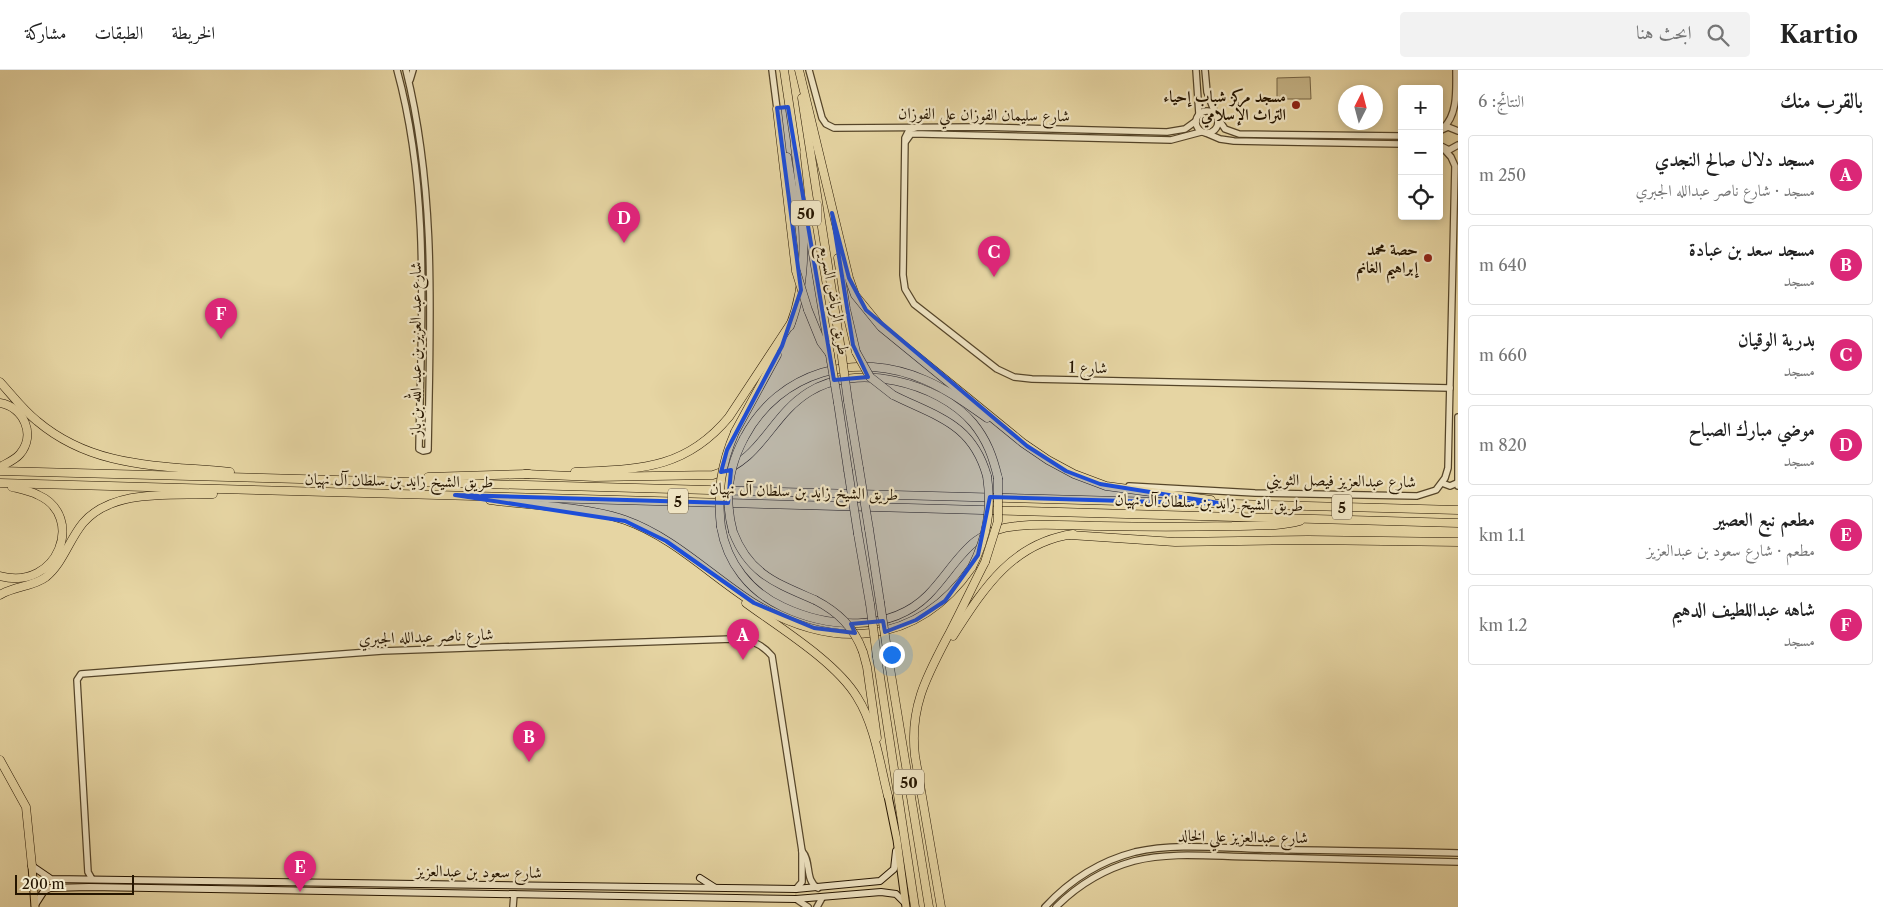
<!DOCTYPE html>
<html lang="ar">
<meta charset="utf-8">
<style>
:root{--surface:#fff;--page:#f2f2f2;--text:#222;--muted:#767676;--line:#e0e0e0;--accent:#db2777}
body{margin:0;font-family:"Libre Caslon Text",Amiri,serif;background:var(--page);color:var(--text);direction:rtl}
.controls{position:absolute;right:15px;top:15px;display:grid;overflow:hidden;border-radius:5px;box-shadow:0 2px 8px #0003}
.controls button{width:45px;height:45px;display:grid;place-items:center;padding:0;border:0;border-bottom:1px solid var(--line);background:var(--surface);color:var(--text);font:25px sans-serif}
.compass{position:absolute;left:1338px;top:15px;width:45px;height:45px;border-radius:50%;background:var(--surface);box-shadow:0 2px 8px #0003;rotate:6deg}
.scale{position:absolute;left:15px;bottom:12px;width:119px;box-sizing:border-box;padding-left:5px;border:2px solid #251500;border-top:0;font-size:14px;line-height:18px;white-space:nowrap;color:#251500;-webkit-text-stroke:4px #efe4c3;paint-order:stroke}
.you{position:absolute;left:891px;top:584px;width:18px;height:18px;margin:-12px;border:4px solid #fff;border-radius:50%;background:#1a73e8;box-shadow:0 0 0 8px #1a73e833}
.badge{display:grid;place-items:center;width:32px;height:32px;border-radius:50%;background:var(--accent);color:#fff;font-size:16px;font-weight:700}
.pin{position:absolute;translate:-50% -41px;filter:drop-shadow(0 1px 2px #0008)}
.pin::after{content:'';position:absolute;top:26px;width:18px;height:15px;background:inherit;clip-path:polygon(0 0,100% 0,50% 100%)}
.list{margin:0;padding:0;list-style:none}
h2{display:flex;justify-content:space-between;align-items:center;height:65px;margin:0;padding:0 20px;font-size:21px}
h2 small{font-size:16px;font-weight:400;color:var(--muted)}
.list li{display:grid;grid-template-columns:32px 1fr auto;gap:15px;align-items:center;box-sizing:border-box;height:80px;margin:0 10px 10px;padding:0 10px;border:1px solid var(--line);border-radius:5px}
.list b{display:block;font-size:19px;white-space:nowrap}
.list p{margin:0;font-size:16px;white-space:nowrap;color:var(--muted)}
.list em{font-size:16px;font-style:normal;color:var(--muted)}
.icon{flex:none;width:28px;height:28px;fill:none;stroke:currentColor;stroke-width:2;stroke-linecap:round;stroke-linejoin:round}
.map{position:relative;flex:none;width:1458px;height:837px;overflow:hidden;direction:ltr}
header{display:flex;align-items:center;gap:30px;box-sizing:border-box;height:70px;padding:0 25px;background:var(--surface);border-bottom:1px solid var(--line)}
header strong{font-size:24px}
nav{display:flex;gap:28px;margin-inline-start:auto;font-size:18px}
.search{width:350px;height:45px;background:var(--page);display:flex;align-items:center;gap:12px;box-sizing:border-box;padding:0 18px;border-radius:5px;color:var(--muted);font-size:19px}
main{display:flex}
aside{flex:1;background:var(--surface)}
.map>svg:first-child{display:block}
</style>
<header>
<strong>Kartio</strong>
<div class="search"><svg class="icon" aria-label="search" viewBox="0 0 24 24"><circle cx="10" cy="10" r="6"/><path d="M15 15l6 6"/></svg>ابحث هنا</div>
<nav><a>الخريطة</a><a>الطبقات</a><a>مشاركة</a></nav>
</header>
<main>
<aside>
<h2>بالقرب منك<small>النتائج: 6</small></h2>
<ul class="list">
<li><span class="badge">A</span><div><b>مسجد دلال صالح النجدي</b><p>مسجد · شارع ناصر عبدالله الجبري</p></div><em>250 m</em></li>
<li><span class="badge">B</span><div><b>مسجد سعد بن عبادة</b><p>مسجد</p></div><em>640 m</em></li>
<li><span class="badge">C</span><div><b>بدرية الوقيان</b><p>مسجد</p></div><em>660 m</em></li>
<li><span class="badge">D</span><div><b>موضي مبارك الصباح</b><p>مسجد</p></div><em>820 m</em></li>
<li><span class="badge">E</span><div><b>مطعم نبع العصير</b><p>مطعم · شارع سعود بن عبدالعزيز</p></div><em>1.1 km</em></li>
<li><span class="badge">F</span><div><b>شاهه عبداللطيف الدهيم</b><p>مسجد</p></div><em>1.2 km</em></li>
</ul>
</aside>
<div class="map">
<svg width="1458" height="837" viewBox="0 0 1458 837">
<rect width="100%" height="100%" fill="#e6d5a3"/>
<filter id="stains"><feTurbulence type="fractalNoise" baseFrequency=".004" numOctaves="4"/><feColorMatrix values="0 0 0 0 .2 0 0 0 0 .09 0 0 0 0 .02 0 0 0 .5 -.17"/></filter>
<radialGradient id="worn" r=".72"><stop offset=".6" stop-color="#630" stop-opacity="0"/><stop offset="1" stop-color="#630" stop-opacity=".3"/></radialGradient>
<polygon fill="#c5b487" stroke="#756444" points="1310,7 1311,29 1277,29 1277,8"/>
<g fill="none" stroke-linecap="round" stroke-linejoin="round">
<defs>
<g id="tertiary">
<path d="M397,0C431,124 421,252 419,379L423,381L428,380C430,253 437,124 406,0"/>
<polyline points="772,0 777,39"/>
<polyline points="809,0 822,48 826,54 834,58 981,57 1167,62 1185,59 1196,51"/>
<polyline points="1196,0 1199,44"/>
<polyline points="1205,0 1207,22 1215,43"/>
<polyline points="410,10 413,0"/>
<circle cx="1207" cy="52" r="11"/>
<polyline points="1219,50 1225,59 1239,64 1402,66"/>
<polyline points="918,57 909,60 905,68 903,205 905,219 914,234 997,299 1014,307 1032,309 1450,318"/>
<path d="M1443,58C1458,45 1456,19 1456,0"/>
<polyline points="1439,61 1448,57 1458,61"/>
<polyline points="1206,63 1220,69 1234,71 1402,74"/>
<polyline points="906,71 911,64 922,64 1171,70 1201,62"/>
<polyline points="1439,75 1449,80 1458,75"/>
<polyline points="1458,347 1458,416"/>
<polyline points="1442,413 1450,416 1457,413"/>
<polyline points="1129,416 1255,423 1417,426 1436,420 1445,408 1448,398 1455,96 1451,87 1443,78"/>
<path d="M802,781C812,792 804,810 818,818"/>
<path d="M92,809L88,802L77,610L81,604L382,581L732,569C750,570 760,572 772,586L802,781V812L796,819"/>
<polyline points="796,829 808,837"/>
<polyline points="513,837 514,824"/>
<polyline points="817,837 822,828"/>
<path d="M1045,837C1069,811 1100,791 1135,782C1175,773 1219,778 1260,779C1326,781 1392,781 1458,783"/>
<path d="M1056,837C1078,815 1105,799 1134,791C1173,781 1216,787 1256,787C1323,789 1391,790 1458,792"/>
</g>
<g id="secondary">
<polyline points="32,796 51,809 796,819 880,811 894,799 896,781"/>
<polyline points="700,808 714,817"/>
<polyline points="35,835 44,821 50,818 89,817 796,829 881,822 896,824 905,833"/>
</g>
<g id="primary">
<polyline points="888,726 897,770 906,837"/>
<polyline points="32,796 35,837"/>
</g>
<polyline id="trunk" points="0,690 26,737 32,796"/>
<g id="motorway">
<polyline points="784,0 796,80"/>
<polyline points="799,0 849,208 855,225 881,257 1023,373 1048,390 1074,404 1106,416 1211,430"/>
<polyline points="802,28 841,280"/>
<polyline points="777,39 796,201"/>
<polyline points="787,87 797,147"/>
<polyline points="805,136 831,291"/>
<polyline points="838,188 846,239 856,282"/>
<polyline points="808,240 821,272 830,284"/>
<path d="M790,256C812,200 802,135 795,76"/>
<path d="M0,312C12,325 23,340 37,351C94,399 160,395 230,402"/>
<path d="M893,325C937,347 972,353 987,406"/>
<polyline points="848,331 859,398"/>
<path d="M0,333C24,337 36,365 20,384C15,390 7,393 0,397"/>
<polyline points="838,333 848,400"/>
<polyline points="735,362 777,285"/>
<path d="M744,368C779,301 857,280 925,310C948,320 967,334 987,348"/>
<polyline points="0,401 1458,440"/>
<path d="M575,402C639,399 685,400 729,347L791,253"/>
<path d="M525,404L595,407L713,405C763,390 769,347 809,322C856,292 938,312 973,353C987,370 993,387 998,408"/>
<polyline points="428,407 529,404"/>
<polyline points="0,413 1458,453"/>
<path d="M490,430C533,436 585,436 625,450C673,467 710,505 752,532C832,581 917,577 972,497"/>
<path d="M721,457C727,493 750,522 783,537C828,558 890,563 928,525C958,494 968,460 1017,456C1044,453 1072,456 1100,456C1144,457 1188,457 1232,456C1254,455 1278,457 1300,451"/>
<polyline points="869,459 880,532"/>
<path d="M733,462C749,504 776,513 815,530"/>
<polyline points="858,464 870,534"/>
<polyline points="1070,465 1175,472 1308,470 1458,472"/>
<path d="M0,506C58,522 86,446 38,425C30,421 20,419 12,417"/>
<path d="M0,525C14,516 33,517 46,507C63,493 69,470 83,453C113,418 172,426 213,424"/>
<path d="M746,533C780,558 836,592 857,627C875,655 880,695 888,726"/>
<path d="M953,566C984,518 1012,473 1073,464"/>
<polyline points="863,582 867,597 877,668"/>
<polyline points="888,586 929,837"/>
<polyline points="877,587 915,837"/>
<path d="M941,837L915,686C909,636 928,604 950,562C962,539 973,515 985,492"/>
</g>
</defs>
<use href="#tertiary" stroke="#554529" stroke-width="8"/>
<use href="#secondary" stroke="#251500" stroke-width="8"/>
<use href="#primary" stroke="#251500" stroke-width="9"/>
<use href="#trunk" stroke="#251500" stroke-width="9"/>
<use href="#motorway" stroke="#251500" stroke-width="9"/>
<use href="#tertiary" stroke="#efe4c3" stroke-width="5.5"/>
<use href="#secondary" stroke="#efe4c3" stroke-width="6"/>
<use href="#primary" stroke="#e6d5a3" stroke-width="7"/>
<use href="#trunk" stroke="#e6d5a3" stroke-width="8"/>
<use href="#motorway" stroke="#e6d5a3" stroke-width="8"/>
<defs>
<g id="motorway-bridge">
<polyline points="796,201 808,240"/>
<polyline points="841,280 848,331"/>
<polyline points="856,282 870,307 893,325"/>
<polyline points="831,291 838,333"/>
<polyline points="859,398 869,459"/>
<polyline points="848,400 858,464"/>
<path d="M721,457C717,423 721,394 735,362"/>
<path d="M733,462C724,429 728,398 744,368"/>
<polyline points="985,492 998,451 998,408"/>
<path d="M972,497C987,467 992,439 987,406"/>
<path d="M815,530C838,542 854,557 863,582"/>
<polyline points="880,532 888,586"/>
<polyline points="870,534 877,587"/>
</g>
</defs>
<use href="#motorway-bridge" stroke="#251500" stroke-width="9" stroke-linecap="butt"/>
<use href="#motorway-bridge" stroke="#e6d5a3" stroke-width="8"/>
</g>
<path fill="#1d4ed8" fill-opacity="0.2" stroke="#1d4ed8" stroke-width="4" stroke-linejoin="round" d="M788,37L834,310L868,307L853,275L832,143L849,208L866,240L1027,376L1066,401L1100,414L1225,434L990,427L978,485L945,531L916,550L885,562L883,551L851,554L855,563L814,558L754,533L666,471L625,451L455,425L728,433L731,400L721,402L727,380L782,276L801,220L777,38Z"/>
<g fill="#8f2418" stroke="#efe4c3" stroke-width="2">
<circle cx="1296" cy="35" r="5"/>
<circle cx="1428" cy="188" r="5"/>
</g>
<g text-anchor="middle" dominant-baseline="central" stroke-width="4.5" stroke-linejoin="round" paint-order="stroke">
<g fill="#efe4c3" stroke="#62533a" stroke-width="1">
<rect x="791" y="130.5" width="30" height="25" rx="4"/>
<rect x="668" y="418.5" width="20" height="25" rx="4"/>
<rect x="1332" y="424.5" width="20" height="25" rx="4"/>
<rect x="894" y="699.5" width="30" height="25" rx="4"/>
</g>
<g font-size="15" font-weight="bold" fill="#251500">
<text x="806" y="143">50</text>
<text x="678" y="431">5</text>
<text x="1342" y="437">5</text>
<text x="909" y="712">50</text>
</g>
<g font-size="16" font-weight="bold" fill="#251500" stroke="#efe4c3" text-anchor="end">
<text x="1286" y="26">مسجد مركز شباب إحياء<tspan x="1286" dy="18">التراث الإسلامي</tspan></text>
<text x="1418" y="179">حصة محمد<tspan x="1418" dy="18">إبراهيم الغانم</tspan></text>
</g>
<g font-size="16" fill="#251500" stroke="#efe4c3">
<text transform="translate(984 44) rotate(1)">شارع سليمان الفوزان علي الفوزان</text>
<text transform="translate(835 230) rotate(80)">طريق الرياض السريع</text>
<text transform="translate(415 279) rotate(-90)">شارع عبد العزيز بن عبد الله بن باز</text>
<text transform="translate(1088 297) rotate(1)">شارع 1</text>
<text transform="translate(399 410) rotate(1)">طريق الشيخ زايد بن سلطان آل نهيان</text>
<text transform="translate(1341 410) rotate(1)">شارع عبدالعزيز فيصل الثويني</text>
<text transform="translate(804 421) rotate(2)">طريق الشيخ زايد بن سلطان آل نهيان</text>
<text transform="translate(1209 432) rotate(2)">طريق الشيخ زايد بن سلطان آل نهيان</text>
<text transform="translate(426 566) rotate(-2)">شارع ناصر عبدالله الجبري</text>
<text transform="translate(1243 766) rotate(1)">شارع عبدالعزيز علي الخالد</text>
<text transform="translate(479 801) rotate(1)">شارع سعود بن عبدالعزيز</text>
</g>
</g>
<rect width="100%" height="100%" filter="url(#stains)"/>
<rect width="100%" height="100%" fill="url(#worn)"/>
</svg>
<div class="controls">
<button>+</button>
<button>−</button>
<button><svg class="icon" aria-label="locate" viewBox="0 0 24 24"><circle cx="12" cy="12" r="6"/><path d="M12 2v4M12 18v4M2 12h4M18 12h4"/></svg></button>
</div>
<svg class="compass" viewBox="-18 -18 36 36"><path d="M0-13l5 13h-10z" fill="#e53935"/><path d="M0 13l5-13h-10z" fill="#767676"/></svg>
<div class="scale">200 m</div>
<div class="you"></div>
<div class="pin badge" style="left:743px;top:590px">A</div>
<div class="pin badge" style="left:529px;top:692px">B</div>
<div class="pin badge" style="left:994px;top:207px">C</div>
<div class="pin badge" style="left:624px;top:173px">D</div>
<div class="pin badge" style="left:300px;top:822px">E</div>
<div class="pin badge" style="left:221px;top:269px">F</div>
</div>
</main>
